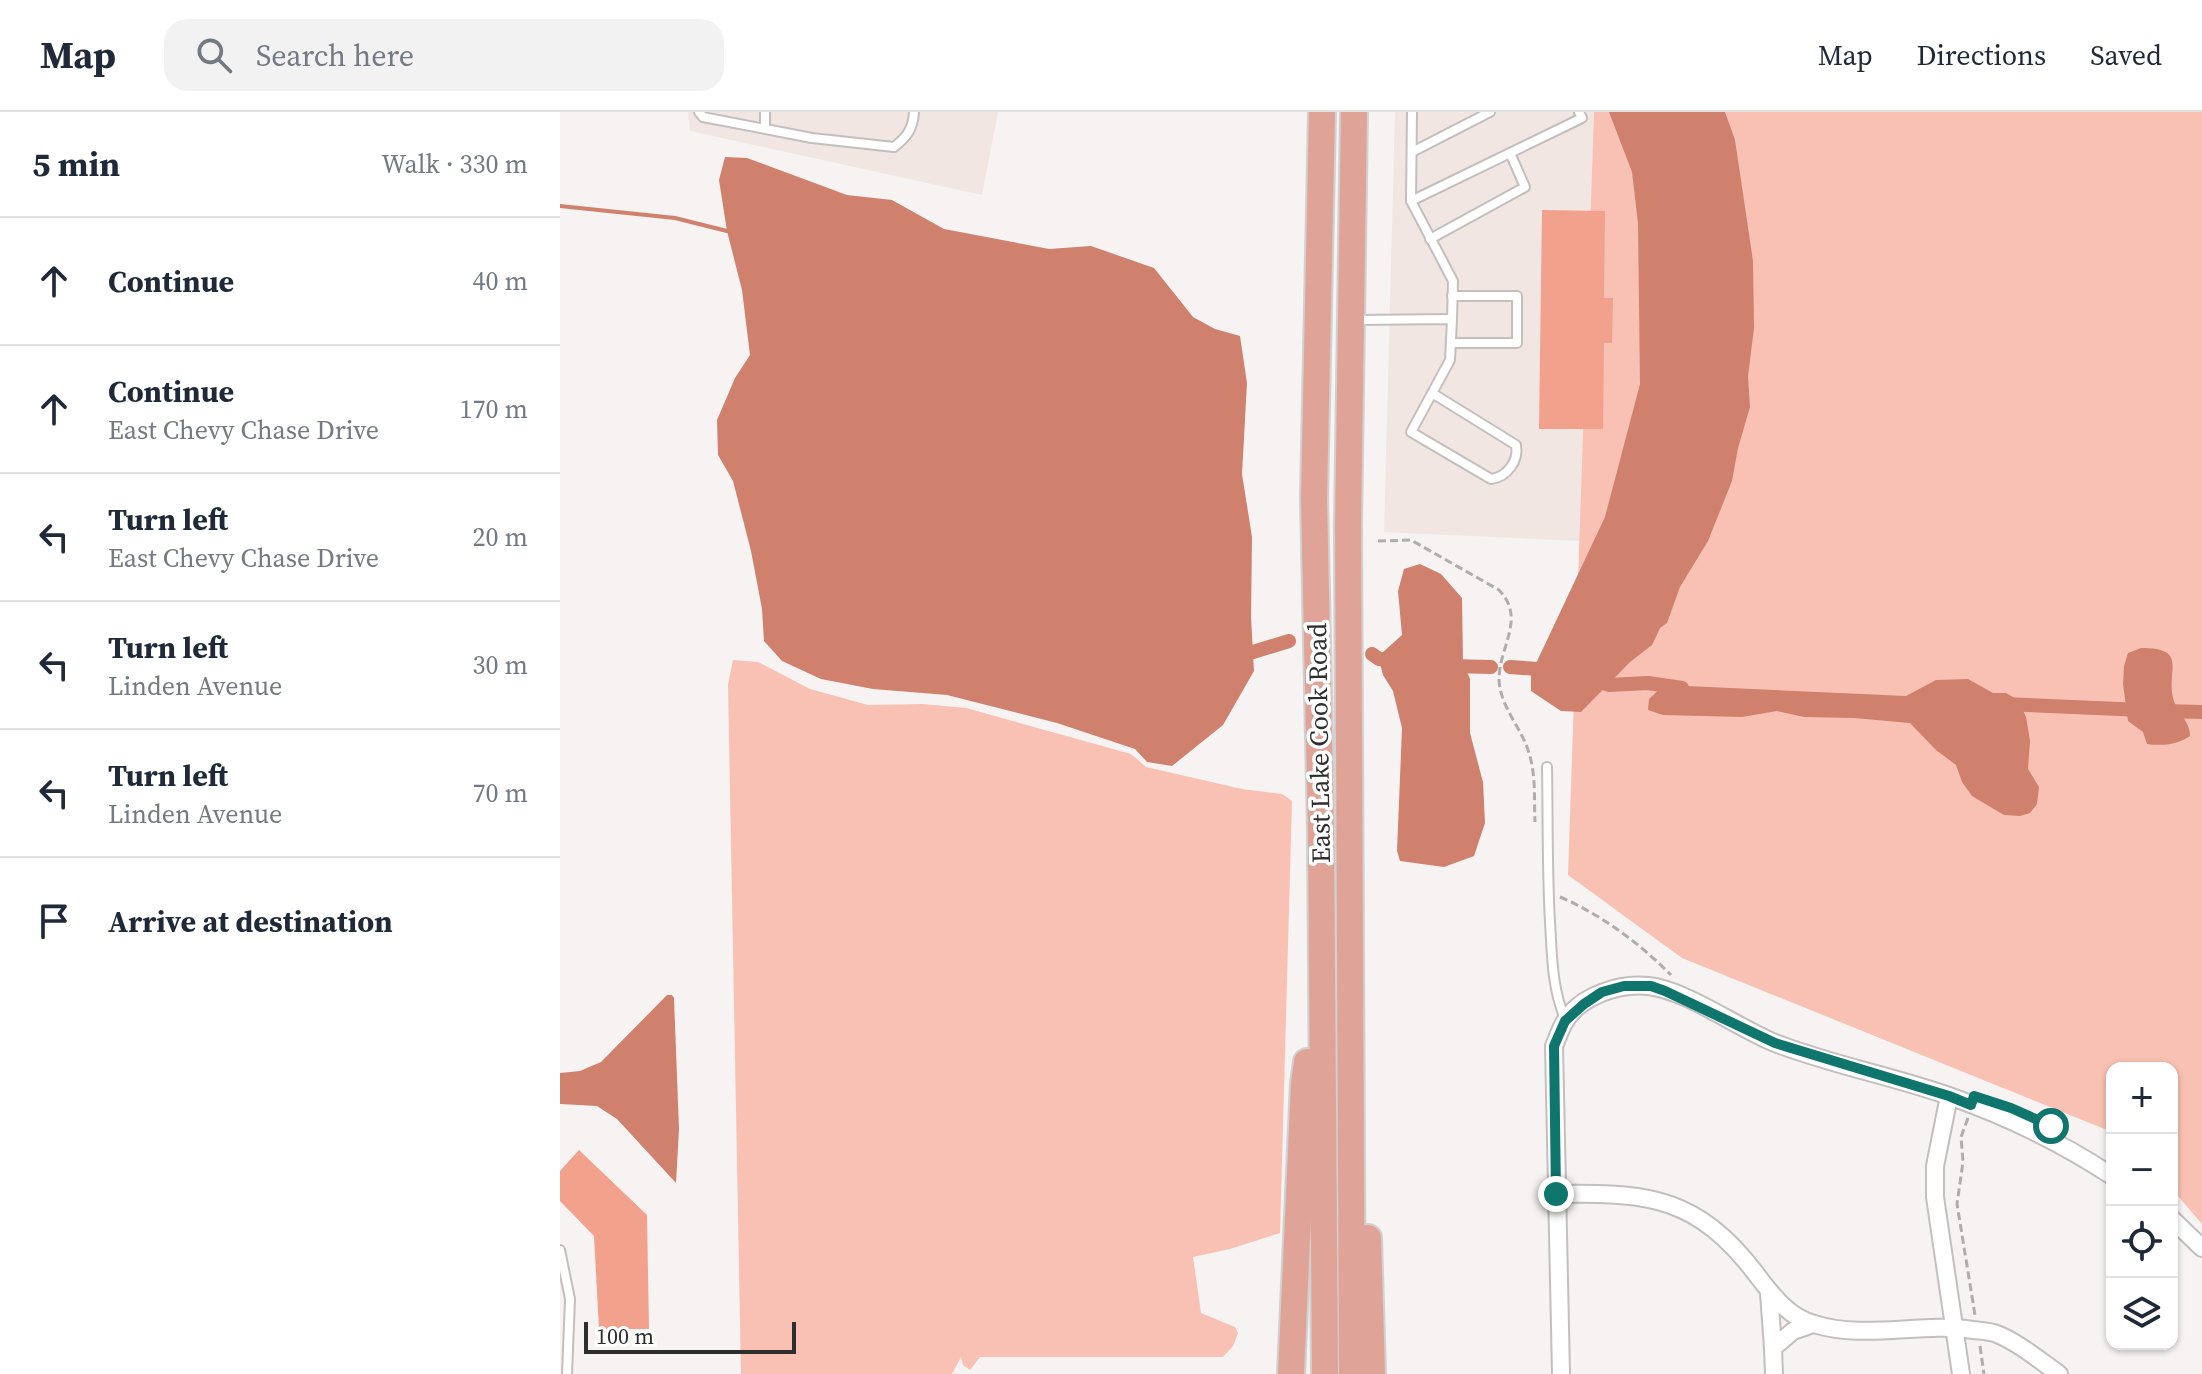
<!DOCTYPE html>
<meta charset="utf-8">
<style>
:root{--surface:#fff;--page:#f2f2f3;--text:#1f2937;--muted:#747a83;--line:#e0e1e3}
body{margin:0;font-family:"Source Serif 4",serif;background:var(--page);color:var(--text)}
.controls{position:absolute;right:24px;bottom:24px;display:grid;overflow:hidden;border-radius:16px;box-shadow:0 2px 6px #0004}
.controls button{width:72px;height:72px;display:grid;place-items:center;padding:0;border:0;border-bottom:2px solid var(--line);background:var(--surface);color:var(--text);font:40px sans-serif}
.scale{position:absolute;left:24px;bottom:20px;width:212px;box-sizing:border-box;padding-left:8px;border:4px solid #2f2e2e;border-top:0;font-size:22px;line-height:28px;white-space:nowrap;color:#2f2e2e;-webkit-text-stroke:6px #fff;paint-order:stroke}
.stop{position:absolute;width:24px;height:24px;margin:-18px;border:6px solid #0f766e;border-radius:50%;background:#fff}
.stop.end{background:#0f766e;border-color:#fff;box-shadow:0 2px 8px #0008}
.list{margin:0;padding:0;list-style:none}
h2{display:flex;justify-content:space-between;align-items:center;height:104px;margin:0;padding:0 32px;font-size:34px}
h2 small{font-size:26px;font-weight:400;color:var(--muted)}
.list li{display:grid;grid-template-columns:52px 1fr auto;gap:24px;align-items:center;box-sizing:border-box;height:128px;padding:0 32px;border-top:2px solid var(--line)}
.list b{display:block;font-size:30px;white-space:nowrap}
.list p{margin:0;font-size:26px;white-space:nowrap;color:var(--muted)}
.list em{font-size:26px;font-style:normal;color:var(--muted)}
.icon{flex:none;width:44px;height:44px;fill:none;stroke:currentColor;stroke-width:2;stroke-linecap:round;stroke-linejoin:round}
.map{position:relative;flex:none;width:1642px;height:1262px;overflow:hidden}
header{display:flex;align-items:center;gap:48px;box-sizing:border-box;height:112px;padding:0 40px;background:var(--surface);border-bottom:2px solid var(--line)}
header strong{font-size:38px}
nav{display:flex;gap:44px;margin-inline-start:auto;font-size:28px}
.search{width:560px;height:72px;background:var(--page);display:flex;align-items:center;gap:20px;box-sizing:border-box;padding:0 28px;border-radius:24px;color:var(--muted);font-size:30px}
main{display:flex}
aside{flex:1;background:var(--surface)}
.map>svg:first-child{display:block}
</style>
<header>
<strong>Map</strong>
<div class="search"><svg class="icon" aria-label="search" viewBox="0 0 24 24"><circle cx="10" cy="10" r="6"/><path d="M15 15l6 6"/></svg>Search here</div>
<nav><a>Map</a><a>Directions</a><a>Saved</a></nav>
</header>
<main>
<aside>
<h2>5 min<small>Walk · 330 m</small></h2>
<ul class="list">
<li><svg class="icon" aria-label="ahead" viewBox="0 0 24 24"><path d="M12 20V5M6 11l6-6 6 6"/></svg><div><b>Continue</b></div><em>40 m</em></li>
<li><svg class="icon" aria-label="ahead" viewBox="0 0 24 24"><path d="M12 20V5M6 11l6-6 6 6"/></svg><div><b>Continue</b><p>East Chevy Chase Drive</p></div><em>170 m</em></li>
<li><svg class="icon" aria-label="left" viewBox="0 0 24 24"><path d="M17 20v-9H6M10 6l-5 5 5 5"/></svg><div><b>Turn left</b><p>East Chevy Chase Drive</p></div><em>20 m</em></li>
<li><svg class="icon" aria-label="left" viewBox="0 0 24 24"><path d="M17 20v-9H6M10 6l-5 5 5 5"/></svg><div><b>Turn left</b><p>Linden Avenue</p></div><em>30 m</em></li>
<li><svg class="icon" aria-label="left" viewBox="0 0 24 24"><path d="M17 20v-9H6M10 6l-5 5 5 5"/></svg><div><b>Turn left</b><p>Linden Avenue</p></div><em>70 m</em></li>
<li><svg class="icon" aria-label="arrive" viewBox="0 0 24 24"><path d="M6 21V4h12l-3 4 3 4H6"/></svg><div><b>Arrive at destination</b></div></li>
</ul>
</aside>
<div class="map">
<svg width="1642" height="1262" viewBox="0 0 1642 1262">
<rect width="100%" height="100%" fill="#f6f3f2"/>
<g fill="#f2e6e2">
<polygon points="128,0 438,0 422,83 130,19"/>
<polygon points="835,0 1034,0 1020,429 824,420"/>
</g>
<g fill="#f8c1b3">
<polygon points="1034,0 1642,0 1642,1112 1612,1077 1612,956 1552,956 1552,1020 1122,846 1008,763"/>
<polygon points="173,548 198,550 250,577 308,593 362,592 406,596 571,642 586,655 682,677 722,682 732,689 720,1121 670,1137 633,1145 641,1201 675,1215 678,1221 673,1234 663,1245 420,1245 410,1258 403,1253 401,1245 392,1262 181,1262 168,573"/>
</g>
<g fill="#cf816d">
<polygon points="1049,0 1165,0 1175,28 1193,149 1194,216 1188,264 1190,295 1178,336 1172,369 1148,429 1120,475 1107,511 1100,516 1092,533 1070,550 1021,600 1001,599 971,579 971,562 1045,405 1080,272 1078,111 1072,60"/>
<polygon points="165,45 187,46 287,83 332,88 384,117 489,137 531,134 594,156 633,205 655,217 680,224 687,271 682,362 692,425 691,505 694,559 663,613 612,654 587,650 575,637 497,611 387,583 313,577 261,567 222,549 204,529 202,497 191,439 173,369 158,343 157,308 175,266 190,243 182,178 167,119 159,68"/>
<polygon points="860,452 881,462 902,486 903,550 910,567 910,621 923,670 925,711 914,744 884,755 840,749 837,739 842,616 833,579 823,563 819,547 822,541 842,523 838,479 844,457"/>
<path d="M1581,536C1630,536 1605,559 1614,589C1618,602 1630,609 1630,624C1616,633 1603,634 1587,632L1583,620L1568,609L1563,572L1564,554L1568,541Z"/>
<polygon points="1408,567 1433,581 1446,581 1458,588 1466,605 1470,629 1468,657 1479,675 1477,692 1470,701 1460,704 1444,703 1412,684 1402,670 1396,653 1376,638 1350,611 1294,606 1244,605 1217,599 1182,605 1103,603 1088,598 1089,587 1104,573 1346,584 1376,568"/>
<polygon points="107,883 112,883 114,886 119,1017 116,1071 57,1007 37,994 0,992 0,961 20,959 41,950"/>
</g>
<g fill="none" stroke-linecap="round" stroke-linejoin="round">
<polyline stroke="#cf816d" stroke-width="4" points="0,94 115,106 167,119"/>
<g stroke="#cf816d" stroke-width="14">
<polyline points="693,540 729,529"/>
<polyline points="812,542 819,547 838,549"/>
<polyline points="890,554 931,555"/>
<polyline points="950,555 993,558"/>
<polyline points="1032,567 1049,573 1088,571 1122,576"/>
<polyline points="1443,592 1582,598"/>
<polyline points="1602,599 1642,600"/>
</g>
</g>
<g fill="#f2a18d">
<polygon points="982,98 1045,99 1044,186 1053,186 1052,231 1044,231 1043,317 979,317"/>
<polygon points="19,1038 87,1103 89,1217 39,1217 34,1124 0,1089 0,1059"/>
</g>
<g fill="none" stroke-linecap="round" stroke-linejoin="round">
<defs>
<g id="service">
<path d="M139,0L143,5L252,26L334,35C347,25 353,17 354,0"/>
<polyline points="852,0 851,89 893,169 892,207"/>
<polyline points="205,17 205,0"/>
<polyline points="852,40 930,0"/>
<polyline points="851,89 1022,6 1019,0"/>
<polyline points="870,127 965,75 950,41"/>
<path d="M795,208L892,207L890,248L851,320L931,367C947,365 959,349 956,333L872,281"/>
<polyline points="891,231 957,231 957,184 892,184"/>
<path d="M987,655C988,707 987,758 990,810C992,844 992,876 1005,907"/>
<polyline points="0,1138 10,1187 7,1262"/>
</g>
<g id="minor">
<polyline points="1389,984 1375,1054 1375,1085 1401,1262"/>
<path d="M996,1082C1076,1081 1128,1081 1184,1147C1205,1171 1221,1203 1254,1212C1305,1228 1361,1210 1413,1218C1421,1219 1430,1219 1437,1222C1459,1231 1479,1248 1499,1262"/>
<polyline points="1612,1107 1642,1136"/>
<polyline points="1209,1181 1213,1236"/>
<path d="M1001,1262L994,934C997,927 1000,918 1004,911C1019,884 1059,871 1088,874C1124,877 1180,917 1215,931C1272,953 1332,964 1389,984C1446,1004 1502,1031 1552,1064"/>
<polyline points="1214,1262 1213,1236 1233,1219 1253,1212"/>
</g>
<g id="primary">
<polyline points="762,0 754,386 761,720 765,1262"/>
<polyline points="808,1126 812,1262"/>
<polyline points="731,1262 744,971 747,950"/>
<polyline points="792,1262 788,414 794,0"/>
</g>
</defs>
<use href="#service" stroke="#c3bfbe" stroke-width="12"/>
<use href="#minor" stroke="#c3bfbe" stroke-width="20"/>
<use href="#primary" stroke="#d1d1d1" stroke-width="30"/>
<g stroke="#b0aead" stroke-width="3" stroke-dasharray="8 4" stroke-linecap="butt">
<path d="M818,429L851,428L939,478C966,506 940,533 939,566C939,594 962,616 969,641C976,663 974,688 975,710"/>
<path d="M1000,785C1042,803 1079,831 1111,863"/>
<polyline points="1408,1006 1401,1025 1403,1050 1397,1092 1415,1203"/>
<polyline points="1420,1234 1424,1262"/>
</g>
<use href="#service" stroke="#fff" stroke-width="8"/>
<use href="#minor" stroke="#fff" stroke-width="16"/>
<use href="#primary" stroke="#dfa497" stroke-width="26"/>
</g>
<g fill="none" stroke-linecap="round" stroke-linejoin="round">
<polyline stroke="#0f766e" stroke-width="10" points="996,1082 994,934 1005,909 1024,892 1042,880 1064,874 1091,874 1105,879 1215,931 1389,984 1411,993 1414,984 1451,996 1491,1014"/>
</g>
<g text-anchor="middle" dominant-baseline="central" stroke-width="7" stroke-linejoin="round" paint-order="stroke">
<g font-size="26" fill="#2f2e2e" stroke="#fff">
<text transform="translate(759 631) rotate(-91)">East Lake Cook Road</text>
</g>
</g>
</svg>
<div class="controls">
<button>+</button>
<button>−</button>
<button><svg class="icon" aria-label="locate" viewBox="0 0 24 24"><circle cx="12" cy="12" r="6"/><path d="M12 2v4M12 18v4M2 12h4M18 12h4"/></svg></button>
<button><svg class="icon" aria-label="layers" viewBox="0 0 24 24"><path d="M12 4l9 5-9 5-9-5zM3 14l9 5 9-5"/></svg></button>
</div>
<div class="scale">100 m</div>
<div class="stop" style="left:1491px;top:1014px"></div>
<div class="stop end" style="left:996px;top:1082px"></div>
</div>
</main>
